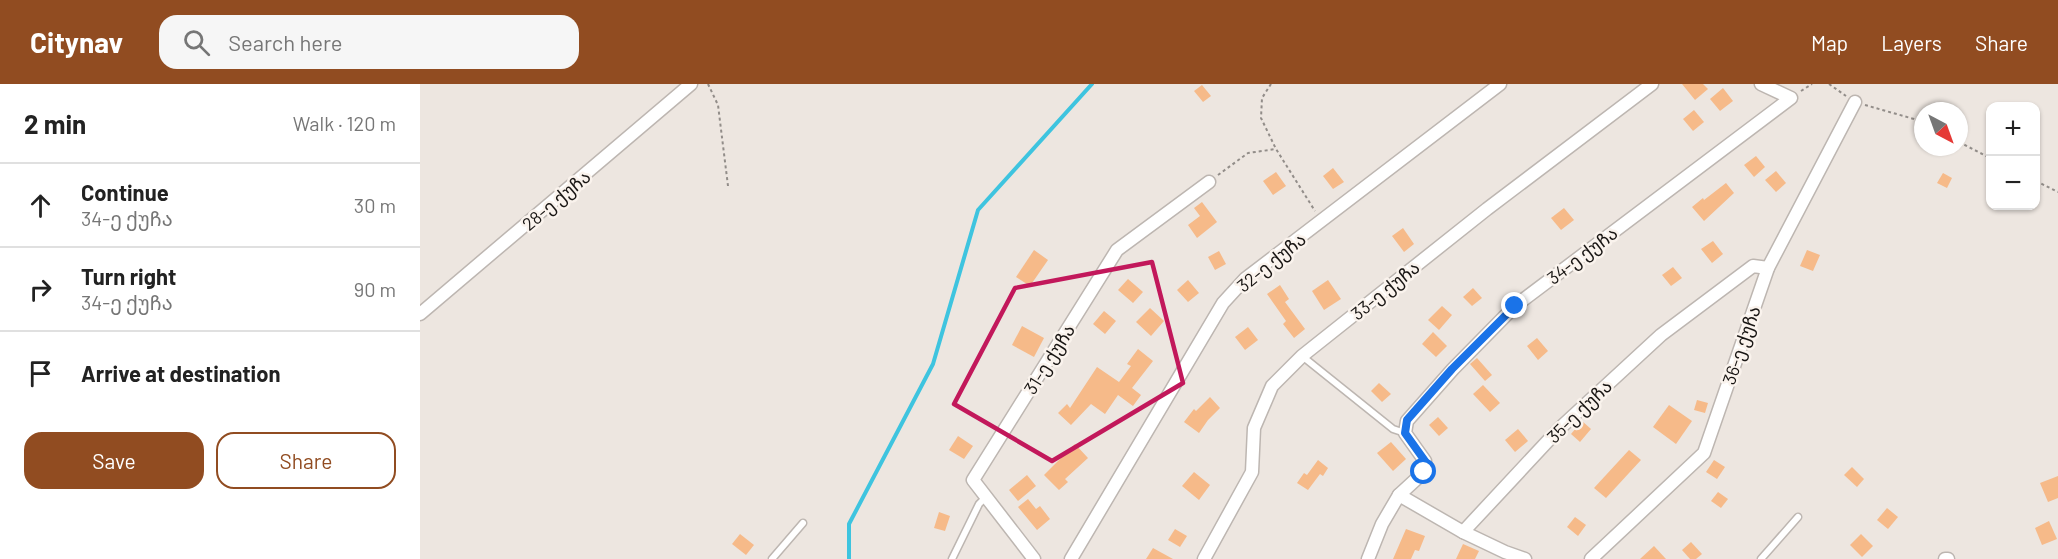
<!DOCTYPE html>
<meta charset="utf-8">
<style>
:root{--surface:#fff;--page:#f6f6f6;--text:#222;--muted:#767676;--line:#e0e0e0;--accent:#914c21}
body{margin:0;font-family:Barlow,"Noto Sans Georgian",sans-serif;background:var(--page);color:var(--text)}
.controls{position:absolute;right:18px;top:18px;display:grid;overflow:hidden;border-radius:12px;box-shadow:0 2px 4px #0004}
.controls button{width:54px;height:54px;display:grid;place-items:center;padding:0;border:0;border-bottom:2px solid var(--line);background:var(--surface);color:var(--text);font:30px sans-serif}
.compass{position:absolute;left:1494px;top:18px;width:54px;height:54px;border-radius:50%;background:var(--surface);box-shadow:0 2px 4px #0004;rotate:139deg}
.stop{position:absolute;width:18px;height:18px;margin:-14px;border:4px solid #1a73e8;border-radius:50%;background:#fff}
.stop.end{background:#1a73e8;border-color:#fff;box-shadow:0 2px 6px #0008}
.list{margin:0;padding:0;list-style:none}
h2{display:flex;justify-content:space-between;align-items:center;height:78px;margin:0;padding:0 24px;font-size:26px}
h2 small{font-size:20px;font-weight:400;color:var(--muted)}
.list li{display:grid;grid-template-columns:39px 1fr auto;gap:18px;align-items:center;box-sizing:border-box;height:84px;padding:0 24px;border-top:2px solid var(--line)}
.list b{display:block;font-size:22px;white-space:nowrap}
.list p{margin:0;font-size:20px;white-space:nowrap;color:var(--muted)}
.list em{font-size:20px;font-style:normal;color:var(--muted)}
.actions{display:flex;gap:12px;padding:18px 24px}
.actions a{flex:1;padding:14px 0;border:2px solid var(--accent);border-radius:18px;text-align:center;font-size:21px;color:var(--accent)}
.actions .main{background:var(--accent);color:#fff}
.icon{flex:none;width:33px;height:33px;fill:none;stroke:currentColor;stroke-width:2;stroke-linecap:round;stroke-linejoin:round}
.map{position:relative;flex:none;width:1638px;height:475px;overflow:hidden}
header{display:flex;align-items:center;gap:36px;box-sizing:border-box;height:84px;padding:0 30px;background:var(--accent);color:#fff}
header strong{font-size:28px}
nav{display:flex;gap:33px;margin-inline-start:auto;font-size:21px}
.search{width:420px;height:54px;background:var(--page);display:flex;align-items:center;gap:15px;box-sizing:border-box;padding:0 21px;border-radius:18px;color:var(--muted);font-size:22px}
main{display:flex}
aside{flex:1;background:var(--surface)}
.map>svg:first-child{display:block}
</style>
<header>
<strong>Citynav</strong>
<div class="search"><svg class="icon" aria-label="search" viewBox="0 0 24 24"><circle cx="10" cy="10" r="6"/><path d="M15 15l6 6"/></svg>Search here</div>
<nav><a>Map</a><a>Layers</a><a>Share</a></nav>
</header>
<main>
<aside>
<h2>2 min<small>Walk · 120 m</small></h2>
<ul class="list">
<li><svg class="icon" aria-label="ahead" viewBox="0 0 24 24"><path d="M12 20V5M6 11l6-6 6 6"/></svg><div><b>Continue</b><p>34-ე ქუჩა</p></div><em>30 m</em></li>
<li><svg class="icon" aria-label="right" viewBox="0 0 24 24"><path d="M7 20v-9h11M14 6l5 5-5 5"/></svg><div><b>Turn right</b><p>34-ე ქუჩა</p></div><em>90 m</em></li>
<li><svg class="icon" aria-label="arrive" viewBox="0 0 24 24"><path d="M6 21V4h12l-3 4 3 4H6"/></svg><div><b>Arrive at destination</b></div></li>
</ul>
<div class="actions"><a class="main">Save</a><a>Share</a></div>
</aside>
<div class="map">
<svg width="1638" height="475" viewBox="0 0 1638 475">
<rect width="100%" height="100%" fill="#ede6e0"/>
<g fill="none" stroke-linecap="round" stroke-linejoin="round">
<polyline stroke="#3ec4df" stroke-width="4" points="429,475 429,440 513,280 558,126 672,0"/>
</g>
<g fill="#f6ba89">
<polygon points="1262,0 1283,0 1288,5 1275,16"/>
<polygon points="782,1 791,12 783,18 774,7"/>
<polygon points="1303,4 1313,17 1300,27 1290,15"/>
<polygon points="1274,26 1284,38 1273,47 1263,35"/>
<polygon points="1336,72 1345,83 1334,93 1324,81"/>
<polygon points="913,84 924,98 913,105 903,92"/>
<polygon points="1356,87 1366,99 1356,108 1345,96"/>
<polygon points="856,88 866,102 853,111 843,97"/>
<polygon points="1523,89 1532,94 1527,104 1517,99"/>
<polygon points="1306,99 1314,109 1284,137 1272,123 1283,114 1284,116"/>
<polygon points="782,118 797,138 777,154 768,141 780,132 774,124"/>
<polygon points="1144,124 1154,136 1141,146 1131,134"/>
<polygon points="983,144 994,160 984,168 972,152"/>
<polygon points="1293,157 1303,170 1292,179 1281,165"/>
<polygon points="614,166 628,176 610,202 596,193"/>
<polygon points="1387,166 1400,171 1393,187 1380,182"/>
<polygon points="799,167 806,180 795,186 788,173"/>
<polygon points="1253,183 1262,194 1251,202 1242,191"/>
<polygon points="708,195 723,208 713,219 698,206"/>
<polygon points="768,196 779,209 768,218 757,206"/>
<polygon points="908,196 921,215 904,226 892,207"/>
<polygon points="860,201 869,215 865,218 885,245 874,254 863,240 866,237 847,210"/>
<polygon points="1053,204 1062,214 1052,222 1043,213"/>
<polygon points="1022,222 1032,231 1019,246 1008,236"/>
<polygon points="730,224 744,237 731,252 716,238"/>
<polygon points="684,227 696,237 685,250 673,240"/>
<polygon points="602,242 624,254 614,273 592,261"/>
<polygon points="828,243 838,256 825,266 815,253"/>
<polygon points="1013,248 1027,262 1016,273 1002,260"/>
<polygon points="1117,254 1128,267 1118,276 1107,262"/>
<polygon points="718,265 733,277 712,304 721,311 713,322 698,311 685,330 671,320 651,341 638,329 647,320 650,324 677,283 699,298 711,282 707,280"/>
<polygon points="1057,274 1072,291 1065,297 1050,280"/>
<polygon points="959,299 971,310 962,318 951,307"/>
<polygon points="1063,301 1080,319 1070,328 1053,310"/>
<polygon points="790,313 800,324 788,336 779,349 764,338 774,325 776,327"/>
<polygon points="1277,316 1288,319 1285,329 1274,326"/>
<polygon points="1249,321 1272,337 1256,360 1233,343"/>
<polygon points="1018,333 1028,344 1019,352 1009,341"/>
<polygon points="1162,337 1171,345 1160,358 1151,350"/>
<polygon points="1098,345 1108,357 1095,368 1085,356"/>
<polygon points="538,352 553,362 544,375 529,366"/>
<polygon points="971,358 986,375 973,387 957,369"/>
<polygon points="655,360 668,374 645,395 648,398 639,406 624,391"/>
<polygon points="1209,366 1221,376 1186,414 1174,404"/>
<polygon points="898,376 908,384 903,392 900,390 888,406 877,399 884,389 887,391"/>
<polygon points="1294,376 1305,383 1297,395 1286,388"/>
<polygon points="1432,383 1444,395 1437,403 1424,391"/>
<polygon points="774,388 790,401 779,416 762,402"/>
<polygon points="607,391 616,402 598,417 589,406"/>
<polygon points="1638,392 1638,414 1628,418 1620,399"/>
<polygon points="1298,408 1308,415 1301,424 1291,417"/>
<polygon points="608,415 616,425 620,422 630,435 617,446 598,423"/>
<polygon points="1467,424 1478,433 1468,445 1457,436"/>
<polygon points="519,428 530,432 525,447 514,444"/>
<polygon points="1155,433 1166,441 1158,452 1147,443"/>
<polygon points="1629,437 1637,455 1622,461 1615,444"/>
<polygon points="755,445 767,452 760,463 748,456"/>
<polygon points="986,445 1005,452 999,467 995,466 991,475 973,475"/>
<polygon points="320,450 334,461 326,471 312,460"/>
<polygon points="1441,450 1453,462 1442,473 1430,461"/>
<polygon points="1271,458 1282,470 1276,475 1270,475 1262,466"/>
<polygon points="1043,460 1059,467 1055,475 1036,475"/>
<polygon points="1234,462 1246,475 1220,475"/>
<polygon points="733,464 753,475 726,475"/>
</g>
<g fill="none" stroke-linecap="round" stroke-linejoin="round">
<defs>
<g id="lane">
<polyline points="882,272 973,345 985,349"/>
<polyline points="352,475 383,439"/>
<polyline points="532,475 559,420 566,413"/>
<polyline points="1341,475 1378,433"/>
</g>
<g id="street">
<polyline points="0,230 271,0"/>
<polyline points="979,411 1043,448 1139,345 1241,251 1333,182 1348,184"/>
<polyline points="1043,448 1085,468 1105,475"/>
<polyline points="614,475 553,396 697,166 789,98"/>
<polyline points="651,475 803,219 825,195 1080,0"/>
<polyline points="784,475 832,388 834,344 852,302 882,272 1067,125 1232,0"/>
<polyline points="948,475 962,440 979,411 1004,388 1005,377 985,349 987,337 1033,285 1095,222 1371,14 1341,0"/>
<polyline points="1171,475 1284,369 1348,184 1435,18"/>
<polyline points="1525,475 1528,475"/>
</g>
</defs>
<use href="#lane" stroke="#bdb6b1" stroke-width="9"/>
<use href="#street" stroke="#bdb6b1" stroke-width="15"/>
<g stroke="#928d89" stroke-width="2" stroke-dasharray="3 3" stroke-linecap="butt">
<polyline points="288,0 298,21 308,102"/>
<polyline points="851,0 842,14 841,34 856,65 895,127"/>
<polyline points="1409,0 1426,12"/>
<polyline points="1381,7 1392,0"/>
<polyline points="1445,21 1494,35 1503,40"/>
<polyline points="1539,58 1570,74"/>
<polyline points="798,91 828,69 856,65"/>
<polyline points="1616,97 1638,108"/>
</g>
<use href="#lane" stroke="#fff" stroke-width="6"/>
<use href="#street" stroke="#fff" stroke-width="12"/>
</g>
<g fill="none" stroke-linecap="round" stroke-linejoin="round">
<polyline stroke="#1a73e8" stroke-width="8" points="1004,388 1005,377 985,349 987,336 1032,285 1095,222"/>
</g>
<path fill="none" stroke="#c2185b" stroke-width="4.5" stroke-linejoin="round" d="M732,178L763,299L632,377L534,320L595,204Z"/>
<g text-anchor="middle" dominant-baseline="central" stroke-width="5" stroke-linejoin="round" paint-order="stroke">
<g font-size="18" fill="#181513" stroke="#faf3ed">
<text transform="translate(136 116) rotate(-40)">28-ე ქუჩა</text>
<text transform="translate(1162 171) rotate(-37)">34-ე ქუჩა</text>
<text transform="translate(851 178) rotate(-39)">32-ე ქუჩა</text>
<text transform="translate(965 206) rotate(-39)">33-ე ქუჩა</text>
<text transform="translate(1321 261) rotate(-71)">36-ე ქუჩა</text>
<text transform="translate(629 275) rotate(-58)">31-ე ქუჩა</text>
<text transform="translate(1159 327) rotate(-44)">35-ე ქუჩა</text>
</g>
</g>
</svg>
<div class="controls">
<button>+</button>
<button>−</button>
</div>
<svg class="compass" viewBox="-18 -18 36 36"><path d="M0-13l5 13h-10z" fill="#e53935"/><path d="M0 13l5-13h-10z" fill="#767676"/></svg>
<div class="stop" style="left:1004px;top:388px"></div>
<div class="stop end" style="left:1095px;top:222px"></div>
</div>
</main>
